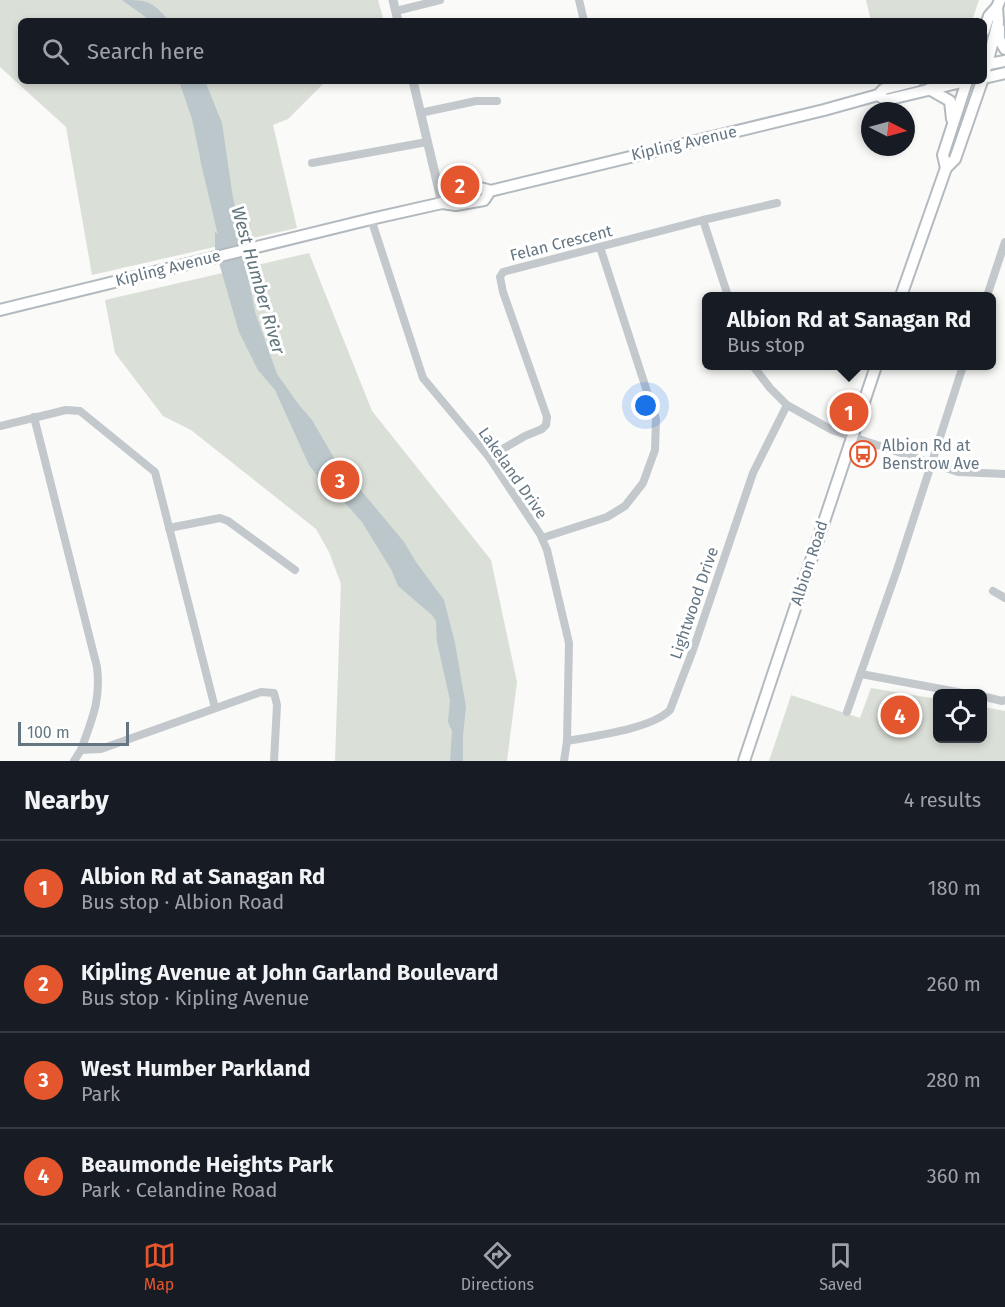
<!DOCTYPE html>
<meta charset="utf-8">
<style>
:root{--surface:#171b24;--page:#20242c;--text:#f1f3f6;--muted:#9ea1a6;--line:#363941;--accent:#e4572e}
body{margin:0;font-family:"Fira Sans",sans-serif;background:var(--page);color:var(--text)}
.controls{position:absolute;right:18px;bottom:18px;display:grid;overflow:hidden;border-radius:9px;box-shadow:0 3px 9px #0003}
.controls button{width:54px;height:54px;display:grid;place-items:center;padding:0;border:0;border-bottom:2px solid var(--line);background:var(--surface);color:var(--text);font:30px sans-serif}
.compass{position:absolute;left:861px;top:102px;width:54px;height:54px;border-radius:50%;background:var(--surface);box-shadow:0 3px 9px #0003;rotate:96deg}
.scale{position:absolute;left:18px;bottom:15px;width:111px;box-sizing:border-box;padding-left:6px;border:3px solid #657683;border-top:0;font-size:16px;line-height:21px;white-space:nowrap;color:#657683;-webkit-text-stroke:4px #fff;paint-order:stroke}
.you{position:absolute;left:646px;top:406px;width:21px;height:21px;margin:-15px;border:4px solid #fff;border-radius:50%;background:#1a73e8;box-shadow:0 0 0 9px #1a73e833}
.badge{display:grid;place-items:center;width:39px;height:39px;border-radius:50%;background:var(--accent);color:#fff;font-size:20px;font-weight:700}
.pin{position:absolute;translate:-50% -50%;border:3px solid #fff;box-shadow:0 2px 6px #0006}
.popup{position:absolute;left:702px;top:292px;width:294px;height:78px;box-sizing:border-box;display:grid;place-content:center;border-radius:9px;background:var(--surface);filter:drop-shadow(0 2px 4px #0005);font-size:20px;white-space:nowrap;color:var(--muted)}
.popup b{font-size:22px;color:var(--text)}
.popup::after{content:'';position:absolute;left:50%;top:100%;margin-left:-12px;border:12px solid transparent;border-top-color:var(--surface)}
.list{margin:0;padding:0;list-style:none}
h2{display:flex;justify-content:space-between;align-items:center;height:78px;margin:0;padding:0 24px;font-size:26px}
h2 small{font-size:20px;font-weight:400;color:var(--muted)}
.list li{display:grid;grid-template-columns:39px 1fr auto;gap:18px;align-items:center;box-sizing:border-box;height:96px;padding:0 24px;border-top:2px solid var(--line)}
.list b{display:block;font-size:22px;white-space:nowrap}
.list p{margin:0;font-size:20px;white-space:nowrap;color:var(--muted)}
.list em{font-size:20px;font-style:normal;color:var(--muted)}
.icon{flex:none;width:33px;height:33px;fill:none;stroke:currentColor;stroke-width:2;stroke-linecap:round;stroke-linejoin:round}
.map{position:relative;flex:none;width:1005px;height:761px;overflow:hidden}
.search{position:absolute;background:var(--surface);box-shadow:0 3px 9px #0003;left:18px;right:18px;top:18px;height:66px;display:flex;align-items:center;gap:15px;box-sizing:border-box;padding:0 21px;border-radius:9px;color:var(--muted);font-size:22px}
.sheet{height:462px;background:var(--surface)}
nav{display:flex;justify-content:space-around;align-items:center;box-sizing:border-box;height:84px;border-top:2px solid var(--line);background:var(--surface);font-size:16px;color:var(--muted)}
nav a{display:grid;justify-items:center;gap:3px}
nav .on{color:var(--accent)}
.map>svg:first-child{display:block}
</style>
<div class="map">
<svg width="1005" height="761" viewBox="0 0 1005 761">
<rect width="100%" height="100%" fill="#fafaf8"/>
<g fill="#dadfd7">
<polygon points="0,0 378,0 383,18 364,21 21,21 21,81 326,81 288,119 273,125 297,228 92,275 66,127 0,67"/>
<polygon points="866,0 979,0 972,21 871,21"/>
<polygon points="309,253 372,411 491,560 517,682 507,761 335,761 341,584 329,552 316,529 191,430 163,416 115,353 105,300"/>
<polygon points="801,666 791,695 860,718 871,688 937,699 938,738 982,738 983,707 1005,711 1005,761 769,761"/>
</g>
<g fill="#bbc7cb">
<path d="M122,0C148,0 152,1 169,21H151Z"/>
<path d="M179,81H205L222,123L232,192L255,312L277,374L299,405L312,420L334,458L404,542L416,562L444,600L455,643L466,707L463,735V761H450L452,731L448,722L450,700L437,642L436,621L432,615L398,586L392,571L362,522L337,494L318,477L309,465L275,390L258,370L239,332L215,249V232L226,241C230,220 224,193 214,174L207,172L204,176L192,119Z"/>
</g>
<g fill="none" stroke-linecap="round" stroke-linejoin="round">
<polyline stroke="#bbc7cb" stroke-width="14" points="207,158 230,256"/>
<defs>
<g id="secondary">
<polyline points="999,28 999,39 1005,49"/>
<polyline points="984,31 989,16 997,7 1000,0"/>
<polyline points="984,65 1005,61"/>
<polyline points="984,75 998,22 997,7"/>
<polyline points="984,78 1005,73"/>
<polyline points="929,89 950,101 952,119"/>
<polyline points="878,95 886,100 966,81"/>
<polyline points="946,168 943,155 967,81"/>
<path d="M442,203C455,192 474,183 490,191"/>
<polyline points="901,296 946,168 955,159 982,81"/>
<polyline points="0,310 371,219 442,203 456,205 484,200 490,191 824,110 878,95 884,89 916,81"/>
<polyline points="744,761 876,366"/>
</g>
</defs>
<use href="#secondary" stroke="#b3babf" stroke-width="14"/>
<g stroke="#c3c8cc" stroke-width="8">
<polyline points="579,0 584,21"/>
<polyline points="396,11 440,0"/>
<polyline points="420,113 476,101 497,101"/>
<polyline points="312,163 427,142"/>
<polyline points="371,219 423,378 489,457 540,534 547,550 569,643 567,741 564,761"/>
<polyline points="703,220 728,296"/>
<polyline points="987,296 1005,242"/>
<polyline points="753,366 770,388 787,405 832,430 958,472 1005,474"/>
<path d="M34,417L97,667C101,701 92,719 81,750"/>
<polyline points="0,426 66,410 80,411 155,472 215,708"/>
<polyline points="489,457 525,436 542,429 546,425 547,417 503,292 500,277 503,272 703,220 777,203"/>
<polyline points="169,528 220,518 228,521 295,570"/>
<polyline points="542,538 607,517 625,506 643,483 655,450 656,419 600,247"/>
<polyline points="993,591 1005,598"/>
<polyline points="861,674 968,694"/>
<polyline points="982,696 1002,701 1005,700"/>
<polyline points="847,712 897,570 963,366"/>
<path d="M567,741C594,736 651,729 670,710L693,650L753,473L787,405"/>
<polyline points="74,761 81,750 101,749 261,692 274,693 277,705 274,761"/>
</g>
<g stroke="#c3c8cc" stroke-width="9">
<polyline points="393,0 398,21"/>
<polyline points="413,81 442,203"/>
</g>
<use href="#secondary" stroke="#fff" stroke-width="10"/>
</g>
<defs>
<symbol id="bus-ring" viewBox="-11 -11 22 22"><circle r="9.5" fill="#fff" stroke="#e4572e" stroke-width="1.5"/><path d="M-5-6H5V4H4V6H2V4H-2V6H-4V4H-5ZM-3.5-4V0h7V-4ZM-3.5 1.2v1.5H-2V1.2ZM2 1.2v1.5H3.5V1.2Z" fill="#e4572e"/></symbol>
</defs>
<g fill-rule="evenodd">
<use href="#bus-ring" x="848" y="439" width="30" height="30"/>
</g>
<g text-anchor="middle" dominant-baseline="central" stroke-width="6" stroke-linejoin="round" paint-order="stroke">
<g font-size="16" fill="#657683" stroke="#fff">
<text transform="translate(684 143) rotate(-13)">Kipling Avenue</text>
<text transform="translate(561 243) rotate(-14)">Felan Crescent</text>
<text transform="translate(168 268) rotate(-14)">Kipling Avenue</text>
<text transform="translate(513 473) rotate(55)">Lakeland Drive</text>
<text transform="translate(809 563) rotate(-72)">Albion Road</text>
<text transform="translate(694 603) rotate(-71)">Lightwood Drive</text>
</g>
<g font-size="16" fill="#657683" stroke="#fff" text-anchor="start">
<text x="882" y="445">Albion Rd at<tspan x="882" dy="18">Benstrow Ave</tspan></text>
</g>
<g font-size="18" font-style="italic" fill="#60757c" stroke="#fff">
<text transform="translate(258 280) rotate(74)">West Humber River</text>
</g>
</g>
</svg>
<div class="controls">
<button><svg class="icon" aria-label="locate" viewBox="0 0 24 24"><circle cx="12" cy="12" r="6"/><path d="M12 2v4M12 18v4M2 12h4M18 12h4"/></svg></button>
</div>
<svg class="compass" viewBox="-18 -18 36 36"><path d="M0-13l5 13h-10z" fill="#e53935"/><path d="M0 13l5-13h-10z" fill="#9ea1a6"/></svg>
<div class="scale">100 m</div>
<div class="you"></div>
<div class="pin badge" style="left:849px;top:412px">1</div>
<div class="popup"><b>Albion Rd at Sanagan Rd</b>Bus stop</div>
<div class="pin badge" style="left:460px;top:185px">2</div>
<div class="pin badge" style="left:340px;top:480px">3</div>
<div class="pin badge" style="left:900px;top:715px">4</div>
<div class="search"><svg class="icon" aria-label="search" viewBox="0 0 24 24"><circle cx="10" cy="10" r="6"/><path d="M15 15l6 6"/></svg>Search here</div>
</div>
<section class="sheet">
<h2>Nearby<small>4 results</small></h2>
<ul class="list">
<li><span class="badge">1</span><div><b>Albion Rd at Sanagan Rd</b><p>Bus stop · Albion Road</p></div><em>180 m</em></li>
<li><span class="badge">2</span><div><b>Kipling Avenue at John Garland Boulevard</b><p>Bus stop · Kipling Avenue</p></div><em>260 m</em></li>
<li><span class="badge">3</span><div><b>West Humber Parkland</b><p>Park</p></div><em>280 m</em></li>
<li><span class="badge">4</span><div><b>Beaumonde Heights Park</b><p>Park · Celandine Road</p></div><em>360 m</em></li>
</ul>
</section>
<nav>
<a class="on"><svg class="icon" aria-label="map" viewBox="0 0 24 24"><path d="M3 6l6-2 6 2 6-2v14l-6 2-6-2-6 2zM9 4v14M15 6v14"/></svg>Map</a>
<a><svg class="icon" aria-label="directions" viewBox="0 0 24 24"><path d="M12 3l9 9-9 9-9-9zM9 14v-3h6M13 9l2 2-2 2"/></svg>Directions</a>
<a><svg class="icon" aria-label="saved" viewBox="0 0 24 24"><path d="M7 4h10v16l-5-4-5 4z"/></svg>Saved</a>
</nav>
